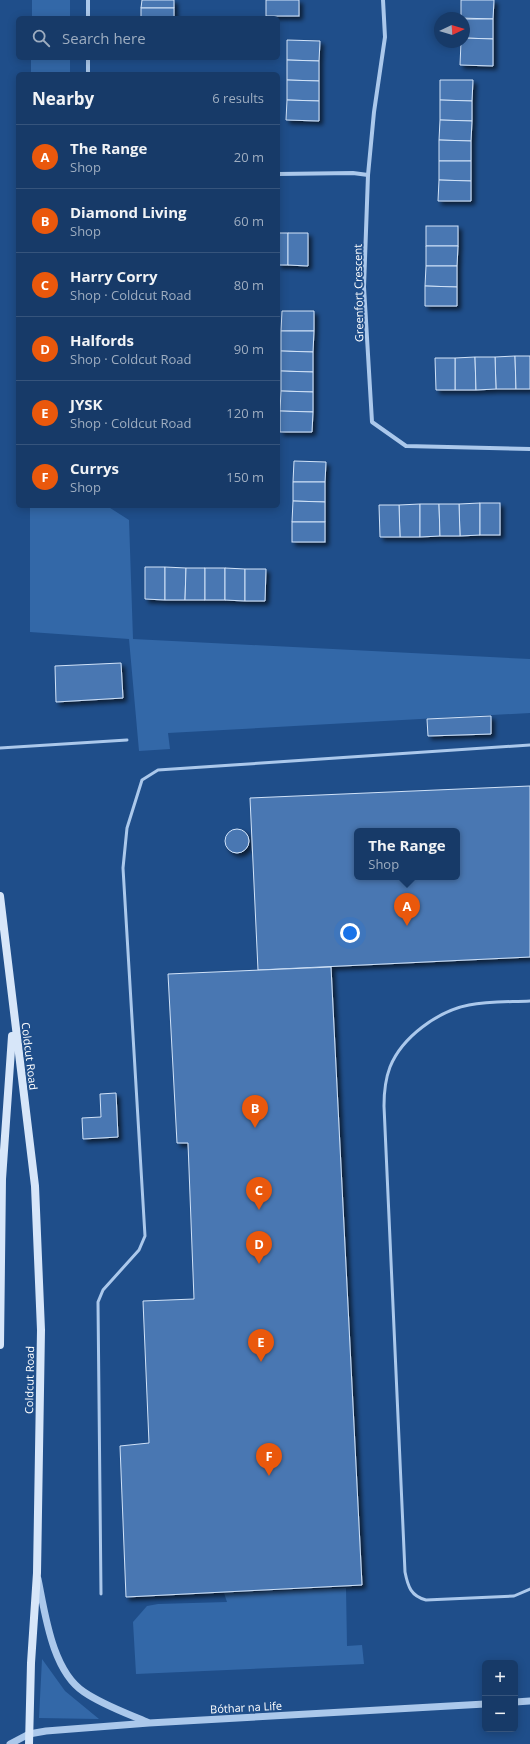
<!DOCTYPE html>
<meta charset="utf-8">
<style>
:root{--surface:#173a68;--page:#244571;--text:#f1f3f6;--muted:#9eadc0;--line:#36547c;--accent:#ea580c}
body{margin:0;font-family:"Open Sans",sans-serif;background:var(--page);color:var(--text)}
.controls{position:absolute;right:12px;bottom:12px;display:grid;overflow:hidden;border-radius:6px;box-shadow:0 2px 10px #0003}
.controls button{width:36px;height:36px;display:grid;place-items:center;padding:0;border:0;border-bottom:1px solid var(--line);background:var(--surface);color:var(--text);font:20px sans-serif}
.compass{position:absolute;left:434px;top:12px;width:36px;height:36px;border-radius:50%;background:var(--surface);box-shadow:0 2px 10px #0003;rotate:86deg}
.you{position:absolute;left:350px;top:933px;width:14px;height:14px;margin:-10px;border:3px solid #fff;border-radius:50%;background:#1a73e8;box-shadow:0 0 0 6px #1a73e833}
.badge{display:grid;place-items:center;width:26px;height:26px;border-radius:50%;background:var(--accent);color:#fff;font-size:13px;font-weight:700}
.pin{position:absolute;translate:-50% -33px;filter:drop-shadow(0 1px 2px #0008)}
.pin::after{content:'';position:absolute;top:21px;width:14px;height:12px;background:inherit;clip-path:polygon(0 0,100% 0,50% 100%)}
.popup{position:absolute;left:354px;top:828px;width:106px;height:52px;box-sizing:border-box;display:grid;place-content:center;border-radius:6px;background:var(--surface);filter:drop-shadow(0 1px 3px #0005);font-size:13px;white-space:nowrap;color:var(--muted)}
.popup b{font-size:15px;color:var(--text)}
.popup::after{content:'';position:absolute;left:50%;top:100%;margin-left:-8px;border:8px solid transparent;border-top-color:var(--surface)}
.list{margin:0;padding:0;list-style:none}
h2{display:flex;justify-content:space-between;align-items:center;height:52px;margin:0;padding:0 16px;font-size:17px}
h2 small{font-size:13px;font-weight:400;color:var(--muted)}
.list li{display:grid;grid-template-columns:26px 1fr auto;gap:12px;align-items:center;box-sizing:border-box;height:64px;padding:0 16px;border-top:1px solid var(--line)}
.list b{display:block;font-size:15px;white-space:nowrap}
.list p{margin:0;font-size:13px;white-space:nowrap;color:var(--muted)}
.list em{font-size:13px;font-style:normal;color:var(--muted)}
.icon{flex:none;width:22px;height:22px;fill:none;stroke:currentColor;stroke-width:2;stroke-linecap:round;stroke-linejoin:round}
.map{position:relative;flex:none;width:530px;height:1744px;overflow:hidden}
.search{position:absolute;background:var(--surface);box-shadow:0 2px 10px #0003;left:16px;top:16px;width:264px;height:44px;display:flex;align-items:center;gap:10px;box-sizing:border-box;padding:0 14px;border-radius:6px;color:var(--muted);font-size:15px}
.panel{position:absolute;background:var(--surface);box-shadow:0 2px 10px #0003;left:16px;top:72px;width:264px;height:436px;border-radius:6px}
.map>svg:first-child{display:block}
</style>
<div class="map">
<svg width="530" height="1744" viewBox="0 0 530 1744">
<defs>
<filter id="shadow"><feDropShadow dx="3.5" dy="3.5" stdDeviation="2" flood-color="#0009"/></filter>
</defs>
<rect width="100%" height="100%" fill="#1f4e8a"/>
<g fill="#3368a8">
<rect x="32" y="0" width="38" height="18"/>
<rect x="31" y="58" width="39" height="16"/>
<polygon points="30,506 107,506 129,520 133,639 530,659 530,713 168,733 170,749 139,751 129,639 30,632"/>
<polygon points="346,1588 347,1646 362,1645 364,1664 136,1674 133,1622 147,1606 158,1604 227,1602 224,1593"/>
<polygon points="42,1659 65,1691 99,1719 39,1718"/>
</g>
<g fill="#4877b2" stroke="#d0e2f8" fill-rule="evenodd" filter="url(#shadow)">
<polygon points="142,0 174,0 174,8 141,8"/>
<rect x="266" y="0" width="33" height="16"/>
<polygon points="461,0 494,0 493,19 461,18"/>
<rect x="141" y="8" width="33" height="10"/>
<polygon points="464,19 493,19 493,39 464,38"/>
<polygon points="464,38 493,39 493,66 460,65 461,42 464,42"/>
<polygon points="287,40 320,41 319,61 287,60"/>
<polygon points="287,60 319,61 319,81 287,80"/>
<polygon points="287,80 319,81 319,101 287,100"/>
<polygon points="440,80 473,80 472,101 440,100"/>
<polygon points="287,100 319,101 319,121 286,120"/>
<polygon points="440,100 472,101 472,121 440,120"/>
<polygon points="440,120 472,121 471,141 439,140"/>
<polygon points="439,140 471,141 471,161 439,161"/>
<polygon points="439,161 471,161 471,181 439,180"/>
<polygon points="439,180 471,181 471,201 438,201"/>
<rect x="426" y="226" width="32" height="20"/>
<rect x="278" y="233" width="10" height="32"/>
<polygon points="288,233 308,233 308,266 288,265"/>
<polygon points="426,246 458,246 457,266 426,266"/>
<polygon points="426,266 457,266 457,287 425,286"/>
<polygon points="425,286 457,287 457,306 425,306"/>
<polygon points="282,311 314,311 314,331 281,331"/>
<polygon points="281,331 314,331 313,352 281,351"/>
<polygon points="281,351 313,352 313,372 281,371"/>
<polygon points="515,356 516,389 496,389 495,357"/>
<polygon points="515,356 530,356 530,389 516,389"/>
<polygon points="475,357 476,390 455,390 455,358"/>
<polygon points="475,357 495,357 496,389 476,390"/>
<polygon points="435,358 455,358 455,390 436,390"/>
<polygon points="281,371 313,372 313,392 281,391"/>
<polygon points="281,391 313,392 313,412 280,411"/>
<polygon points="280,411 313,412 312,432 280,432"/>
<polygon points="294,461 326,462 325,482 293,482"/>
<polygon points="293,482 325,482 325,502 293,501"/>
<polygon points="293,501 325,502 325,522 292,522"/>
<polygon points="480,503 480,535 460,536 459,504"/>
<rect x="480" y="503" width="20" height="32"/>
<polygon points="420,504 420,537 400,537 399,505"/>
<polygon points="420,504 439,504 440,536 420,537"/>
<polygon points="439,504 459,504 460,536 440,536"/>
<polygon points="379,505 399,505 400,537 380,537"/>
<rect x="292" y="522" width="33" height="20"/>
<polygon points="145,567 165,567 165,600 145,599"/>
<polygon points="165,567 186,568 185,600 165,600"/>
<polygon points="186,568 205,568 205,600 185,600"/>
<rect x="205" y="568" width="20" height="32"/>
<polygon points="225,568 245,569 245,601 225,600"/>
<polygon points="245,569 266,569 265,601 245,601"/>
<polygon points="121,663 123,698 56,702 55,666"/>
<polygon points="491,716 491,734 428,736 427,719"/>
<path d="M530,786V957L258,970L250,798ZM357,831H457V877H357Z"/>
<circle cx="237" cy="841" r="12"/>
<polygon points="331,967 362,1585 126,1597 120,1446 149,1443 143,1301 194,1299 188,1143 177,1143 168,974"/>
<polygon points="116,1093 118,1137 83,1139 82,1118 101,1117 100,1094"/>
</g>
<g fill="none" stroke-linecap="round" stroke-linejoin="round">
<g stroke="#abc8eb" stroke-width="3">
<polyline points="0,748 127,740"/>
<path d="M530,1001C510,1002 489,1001 469,1005C438,1011 402,1037 390,1067C385,1080 384,1092 384,1106L405,1572C408,1587 411,1596 426,1600L514,1596L530,1589"/>
<polyline points="101,1594 98,1302 103,1290 139,1250 145,1236 123,868 127,828 142,780 158,770 530,745"/>
</g>
<g stroke="#abc8eb" stroke-width="4">
<polyline points="383,0 385,37 374,112 368,175 364,287 372,422 406,446 530,449"/>
<polyline points="88,18 88,0"/>
<polyline points="88,58 88,74"/>
<polyline points="278,174 353,173 368,175"/>
</g>
<g stroke="#abc8eb" stroke-width="7">
<path d="M38,1579C45,1613 52,1671 84,1692C103,1705 126,1713 147,1722"/>
<polyline points="515,1702 530,1701"/>
<polyline points="10,1744 29,1734 46,1731 149,1723 485,1704"/>
</g>
<g stroke="#d7e6f9" stroke-width="8">
<polyline points="0,896 35,1186 41,1330 37,1573 31,1663 29,1744"/>
<polyline points="0,1345 2,1179 12,1036"/>
</g>
</g>
<g text-anchor="middle" dominant-baseline="central" stroke-width="3.5" stroke-linejoin="round" paint-order="stroke">
<g font-size="11" fill="#fff" stroke="#1f4e8a">
<text transform="translate(358 293) rotate(-91)">Greenfort Crescent</text>
<text transform="translate(30 1056) rotate(83)">Coldcut Road</text>
<text transform="translate(29 1380) rotate(-89)">Coldcut Road</text>
<text transform="translate(246 1707) rotate(-3)">Bóthar na Life</text>
</g>
</g>
</svg>
<div class="controls">
<button>+</button>
<button>−</button>
</div>
<svg class="compass" viewBox="-18 -18 36 36"><path d="M0-13l5 13h-10z" fill="#e53935"/><path d="M0 13l5-13h-10z" fill="#9eadc0"/></svg>
<div class="you"></div>
<div class="pin badge" style="left:407px;top:926px">A</div>
<div class="popup"><b>The Range</b>Shop</div>
<div class="pin badge" style="left:255px;top:1128px">B</div>
<div class="pin badge" style="left:259px;top:1210px">C</div>
<div class="pin badge" style="left:259px;top:1264px">D</div>
<div class="pin badge" style="left:261px;top:1362px">E</div>
<div class="pin badge" style="left:269px;top:1476px">F</div>
<div class="search"><svg class="icon" aria-label="search" viewBox="0 0 24 24"><circle cx="10" cy="10" r="6"/><path d="M15 15l6 6"/></svg>Search here</div>
<section class="panel">
<h2>Nearby<small>6 results</small></h2>
<ul class="list">
<li><span class="badge">A</span><div><b>The Range</b><p>Shop</p></div><em>20 m</em></li>
<li><span class="badge">B</span><div><b>Diamond Living</b><p>Shop</p></div><em>60 m</em></li>
<li><span class="badge">C</span><div><b>Harry Corry</b><p>Shop · Coldcut Road</p></div><em>80 m</em></li>
<li><span class="badge">D</span><div><b>Halfords</b><p>Shop · Coldcut Road</p></div><em>90 m</em></li>
<li><span class="badge">E</span><div><b>JYSK</b><p>Shop · Coldcut Road</p></div><em>120 m</em></li>
<li><span class="badge">F</span><div><b>Currys</b><p>Shop</p></div><em>150 m</em></li>
</ul>
</section>
</div>
